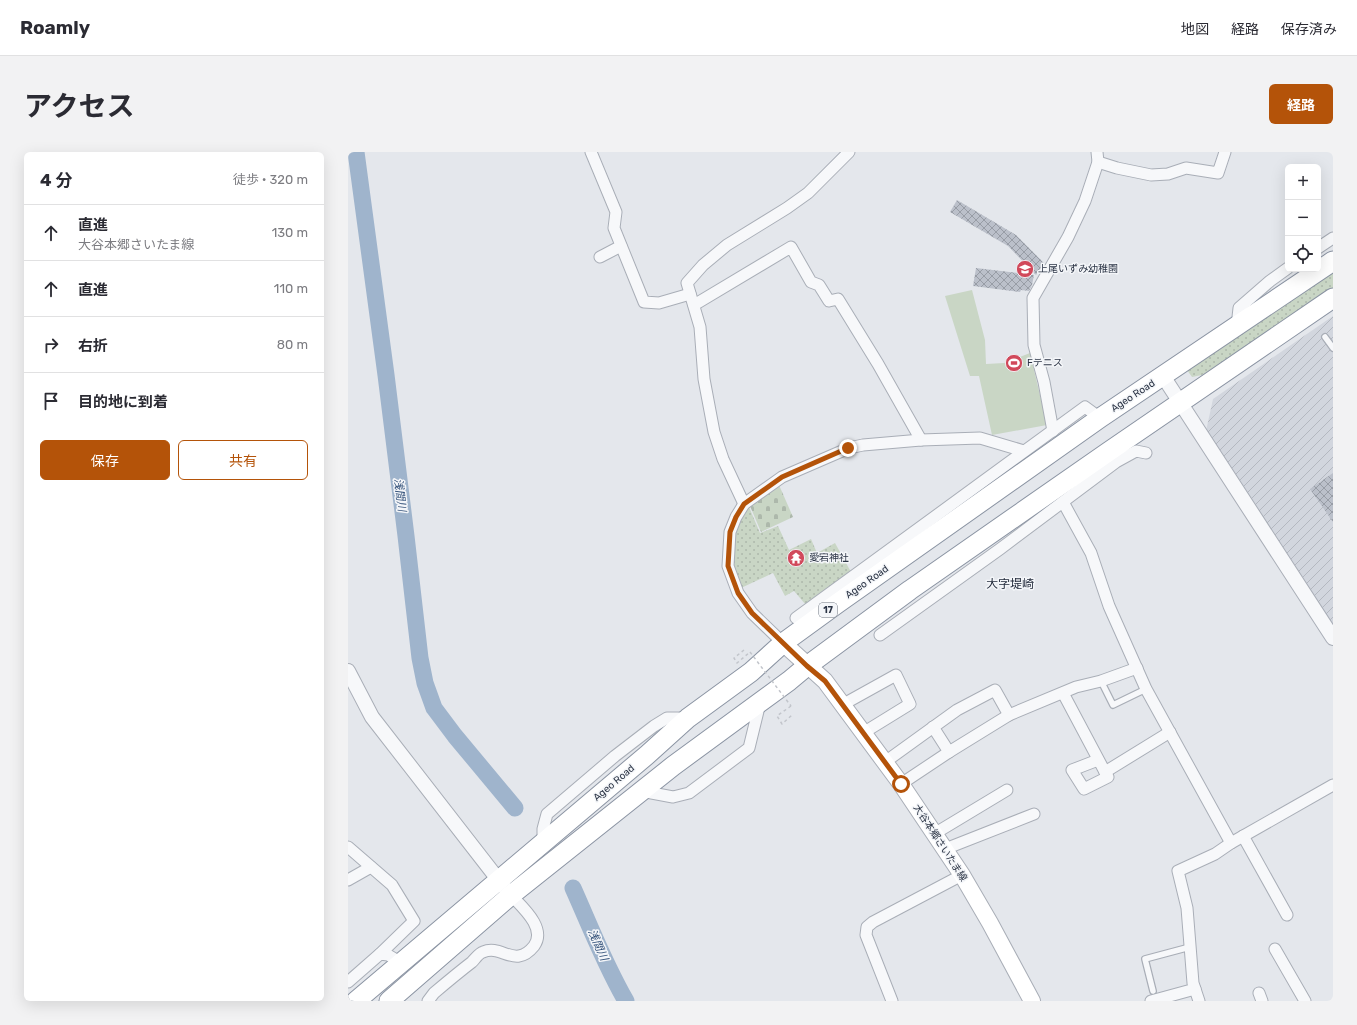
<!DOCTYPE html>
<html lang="ja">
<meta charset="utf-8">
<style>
:root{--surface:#fff;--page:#f2f2f3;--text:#2b2b33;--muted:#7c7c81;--line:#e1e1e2;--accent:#b45309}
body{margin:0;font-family:Rubik,"Noto Sans JP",sans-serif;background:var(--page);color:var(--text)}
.controls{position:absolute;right:12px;top:12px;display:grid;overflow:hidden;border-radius:6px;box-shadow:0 4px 16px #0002}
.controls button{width:36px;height:36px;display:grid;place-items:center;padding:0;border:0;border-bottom:1px solid var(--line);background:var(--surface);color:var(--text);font:20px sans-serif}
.stop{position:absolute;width:12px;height:12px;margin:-9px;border:3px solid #b45309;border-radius:50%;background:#fff}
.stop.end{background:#b45309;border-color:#fff;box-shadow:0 1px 4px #0008}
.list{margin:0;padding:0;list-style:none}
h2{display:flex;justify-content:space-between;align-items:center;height:52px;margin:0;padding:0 16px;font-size:17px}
h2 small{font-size:13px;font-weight:400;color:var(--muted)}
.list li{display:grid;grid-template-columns:26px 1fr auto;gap:12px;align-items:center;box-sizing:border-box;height:56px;padding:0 16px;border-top:1px solid var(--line)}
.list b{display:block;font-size:15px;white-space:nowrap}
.list p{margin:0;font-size:13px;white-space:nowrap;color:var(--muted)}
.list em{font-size:13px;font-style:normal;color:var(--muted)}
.actions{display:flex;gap:8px;padding:12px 16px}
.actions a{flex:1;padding:9px 0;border:1px solid var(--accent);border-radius:6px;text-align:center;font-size:14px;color:var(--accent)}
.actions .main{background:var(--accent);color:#fff}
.icon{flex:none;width:22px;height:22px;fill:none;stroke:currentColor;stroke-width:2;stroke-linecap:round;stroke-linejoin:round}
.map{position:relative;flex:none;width:985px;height:849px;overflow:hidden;border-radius:6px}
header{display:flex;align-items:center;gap:24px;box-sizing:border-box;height:56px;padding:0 20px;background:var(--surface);border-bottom:1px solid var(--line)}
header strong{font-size:19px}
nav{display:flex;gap:22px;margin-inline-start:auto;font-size:14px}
.intro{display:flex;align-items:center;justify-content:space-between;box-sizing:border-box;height:96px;padding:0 24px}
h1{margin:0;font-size:28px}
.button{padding:10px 18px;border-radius:6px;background:var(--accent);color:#fff;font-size:14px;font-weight:700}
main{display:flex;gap:24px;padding:0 24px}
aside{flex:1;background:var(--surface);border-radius:6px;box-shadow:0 4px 16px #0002}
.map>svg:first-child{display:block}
</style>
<header>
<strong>Roamly</strong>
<nav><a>地図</a><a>経路</a><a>保存済み</a></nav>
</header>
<div class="intro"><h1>アクセス</h1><a class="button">経路</a></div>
<main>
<aside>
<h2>4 分<small>徒歩 · 320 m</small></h2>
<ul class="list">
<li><svg class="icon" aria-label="ahead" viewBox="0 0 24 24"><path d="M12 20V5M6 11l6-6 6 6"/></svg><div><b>直進</b><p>大谷本郷さいたま線</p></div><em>130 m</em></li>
<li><svg class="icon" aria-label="ahead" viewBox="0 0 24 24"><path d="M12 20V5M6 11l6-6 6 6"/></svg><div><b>直進</b></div><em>110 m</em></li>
<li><svg class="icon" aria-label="right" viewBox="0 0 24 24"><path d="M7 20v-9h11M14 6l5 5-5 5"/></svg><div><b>右折</b></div><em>80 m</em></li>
<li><svg class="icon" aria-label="arrive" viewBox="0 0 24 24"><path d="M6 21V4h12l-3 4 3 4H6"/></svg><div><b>目的地に到着</b></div></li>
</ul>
<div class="actions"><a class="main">保存</a><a>共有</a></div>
</aside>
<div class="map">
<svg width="985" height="849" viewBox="0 0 985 849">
<defs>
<pattern id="industrial-furrows" width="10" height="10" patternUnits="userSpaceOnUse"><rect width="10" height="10" fill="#d2d6de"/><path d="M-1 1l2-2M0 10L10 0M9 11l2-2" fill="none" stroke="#b4b8c0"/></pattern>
<pattern id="green-dots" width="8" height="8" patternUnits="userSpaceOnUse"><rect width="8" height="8" fill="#c9d6c5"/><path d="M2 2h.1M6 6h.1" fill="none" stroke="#adb8ab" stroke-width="1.8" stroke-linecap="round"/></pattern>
<pattern id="cemetery-stones" width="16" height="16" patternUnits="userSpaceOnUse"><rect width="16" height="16" fill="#c9d6c5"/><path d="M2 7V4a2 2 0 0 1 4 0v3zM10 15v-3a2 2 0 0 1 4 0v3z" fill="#adb8ab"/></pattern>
<pattern id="building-cross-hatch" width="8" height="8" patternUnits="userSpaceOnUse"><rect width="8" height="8" fill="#bbc0ca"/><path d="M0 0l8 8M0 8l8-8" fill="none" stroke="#989da6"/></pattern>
</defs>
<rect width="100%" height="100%" fill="#e4e7ec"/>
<polygon fill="url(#industrial-furrows)" points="985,164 985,478 858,279 865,247"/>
<g fill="url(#green-dots)">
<polygon points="985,116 985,140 854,223 844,225 839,218"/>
<polygon points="401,355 412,381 430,374 441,398 463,387 469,401 487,391 503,420 458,453 446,439 437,444 425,421 393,436 383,409 386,380"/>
</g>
<polygon fill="url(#cemetery-stones)" points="431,333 445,365 413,380 402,354"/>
<polygon fill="#c9d6c5" points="624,138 637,188 638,212 656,211 682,201 699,273 644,283 631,224 622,224 597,144"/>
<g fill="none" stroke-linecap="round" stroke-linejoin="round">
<g stroke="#9fb4cc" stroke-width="17">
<polyline points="8,0 38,223 58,384 72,506 77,531 86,556 107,584 167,656"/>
<path d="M225,736C242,774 257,813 278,849"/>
</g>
</g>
<g fill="url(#building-cross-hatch)">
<polygon points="609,48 668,83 696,111 688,123 660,94 602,60"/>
<polygon points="628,116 686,123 684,133 681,139 673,138 672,140 625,134"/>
<polygon points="985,321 985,370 962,337"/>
</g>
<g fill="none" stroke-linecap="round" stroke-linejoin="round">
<defs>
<g id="service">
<polyline points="977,185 985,196"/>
<polyline points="753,529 765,553 798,537"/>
<polyline points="805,839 797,807 842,795"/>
</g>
<g id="minor">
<polyline points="243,0 268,60 266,76 296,150 311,151 342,142"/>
<polyline points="750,10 769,16 803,23 820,22 838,16 870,21 877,0"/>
<polyline points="970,96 985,86"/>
<polyline points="252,105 273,94"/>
<polyline points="346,153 443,95 463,130 471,133 481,149 490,147 530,212 573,288"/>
<polyline points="889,174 891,156 922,129 940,116"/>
<polyline points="705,279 696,230 686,193 685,146 720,85 737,49 750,10 749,0"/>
<polyline points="715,350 743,401 761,454 798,537 883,691 985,633"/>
<polyline points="396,352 375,307 366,280 356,227 352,175 339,131 355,113 379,93 439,56 460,41 501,0"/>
<polyline points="448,466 737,255 752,266"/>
<polyline points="532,483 652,397 768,310 788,299 798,301"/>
<polyline points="435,491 404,461 390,441 380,414 382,380 388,365 396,352 434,325 501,296 515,293 573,288 632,286 676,299"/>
<polyline points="715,541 757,620 822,580"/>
<polyline points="494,553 548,523 562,552 515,581"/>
<polyline points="585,575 601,600"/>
<polyline points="750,608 724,618 736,637 760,625 757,620"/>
<polyline points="537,610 609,558 647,538 661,563"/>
<polyline points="553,632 601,600 661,563 728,535 753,529 789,516"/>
<polyline points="293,639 325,645 341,641 401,596 412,551"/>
<polyline points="586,682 659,638"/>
<polyline points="895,684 939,763"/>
<polyline points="195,690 195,677 199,662 267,604 306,574 319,566 340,566"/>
<polyline points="0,695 44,733 66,769 32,802"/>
<polyline points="597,697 686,662"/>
<polyline points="0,728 23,715"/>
<polyline points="927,797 957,849"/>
<polyline points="0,830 32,802 40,803 52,810"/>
<polyline points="911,841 914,849"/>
<path d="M80,849L86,841C99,830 111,820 124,810C127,807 131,801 135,800C149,794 159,806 171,804C178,803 182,799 186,794C199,776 174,755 163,743"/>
<polyline points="544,849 518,783 519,775 525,770 614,723"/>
<polyline points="803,849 847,837"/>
<polyline points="851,849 845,831 839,756 830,719 867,702 883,691"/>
</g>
<g id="tertiary">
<polyline points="815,224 985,486"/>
<polyline points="0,519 24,565 156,735"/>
</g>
<polyline id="secondary" points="435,491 477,529 553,632 614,723 642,771 684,849"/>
<g id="trunk">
<polyline points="8,849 299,603 340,566 403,520 435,491 490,451 752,266 985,109"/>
<polyline points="41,849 163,743 325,614 441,529 459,514 562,438 760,300 985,146"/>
</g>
</defs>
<use href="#service" stroke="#a9aeb7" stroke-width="8"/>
<use href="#minor" stroke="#a9aeb7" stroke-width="13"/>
<use href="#tertiary" stroke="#a9aeb7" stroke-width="16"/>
<use href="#secondary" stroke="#a9aeb7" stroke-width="18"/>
<use href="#trunk" stroke="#8b94a3" stroke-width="21"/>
<g stroke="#c2c5cb" stroke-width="1.5" stroke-dasharray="3 3" stroke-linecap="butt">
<polyline points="396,498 386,506 389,511 402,500"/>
<polyline points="443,554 429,564 434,572 444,563"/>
</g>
<use href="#service" stroke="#f7f8fa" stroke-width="5.5"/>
<use href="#minor" stroke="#f7f8fa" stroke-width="11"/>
<use href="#tertiary" stroke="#f7f8fa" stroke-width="14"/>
<use href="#secondary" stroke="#fff" stroke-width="16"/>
<use href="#trunk" stroke="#fff" stroke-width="19"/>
<polyline stroke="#c2c5cb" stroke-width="1.5" stroke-dasharray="3 3" stroke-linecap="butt" points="402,500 443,554"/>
</g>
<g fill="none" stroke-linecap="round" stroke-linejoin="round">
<polyline stroke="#b45309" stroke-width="5" points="500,296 434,325 396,352 388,365 382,380 380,414 390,441 404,461 459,514 477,529 553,632"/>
</g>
<defs>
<symbol id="school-disc" viewBox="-11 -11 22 22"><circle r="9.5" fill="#d1495b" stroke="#f4f6f9"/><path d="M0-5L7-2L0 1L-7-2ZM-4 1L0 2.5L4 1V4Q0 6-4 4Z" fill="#fff"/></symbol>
<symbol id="stadium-disc" viewBox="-11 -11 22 22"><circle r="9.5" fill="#d1495b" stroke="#f4f6f9"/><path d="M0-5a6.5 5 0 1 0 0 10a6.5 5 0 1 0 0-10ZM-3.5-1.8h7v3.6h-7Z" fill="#fff"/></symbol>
<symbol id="temple-disc" viewBox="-11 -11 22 22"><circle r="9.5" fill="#d1495b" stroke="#f4f6f9"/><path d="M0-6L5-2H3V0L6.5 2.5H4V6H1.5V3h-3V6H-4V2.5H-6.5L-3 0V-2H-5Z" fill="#fff"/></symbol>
</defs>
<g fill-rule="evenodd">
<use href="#school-disc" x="667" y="107" width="20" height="20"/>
<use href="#stadium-disc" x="656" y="201" width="20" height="20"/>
<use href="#temple-disc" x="438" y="396" width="20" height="20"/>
</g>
<g text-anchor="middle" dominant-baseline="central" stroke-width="3" stroke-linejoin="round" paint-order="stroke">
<rect fill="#f4f6f9" stroke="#676e7b" stroke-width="1" x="471" y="451" width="18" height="14" rx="3"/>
<g font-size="9" font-weight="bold" fill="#2b3445">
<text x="480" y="458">17</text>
</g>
<g font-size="10" fill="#2b3445" stroke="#f4f6f9" text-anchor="start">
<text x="690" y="117">上尾いずみ幼稚園</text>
<text x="679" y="211">Fテニス</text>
<text x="461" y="406">愛宕神社</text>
</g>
<g font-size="10" fill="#2b3445" stroke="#f4f6f9">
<text transform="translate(785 244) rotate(-33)">Ageo Road</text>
<text transform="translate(519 430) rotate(-35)">Ageo Road</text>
<text transform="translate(266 631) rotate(-40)">Ageo Road</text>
<text transform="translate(592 691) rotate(57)">大谷本郷さいたま線</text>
</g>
<g font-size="11" font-style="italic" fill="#34527a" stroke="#f4f6f9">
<text transform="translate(52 343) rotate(83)">浅間川</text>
<text transform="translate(250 793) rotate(66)">浅間川</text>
</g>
<g font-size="12" fill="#1d2536" stroke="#f4f6f9">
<text x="662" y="432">大字堤崎</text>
</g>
</g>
</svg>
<div class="controls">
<button>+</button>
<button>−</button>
<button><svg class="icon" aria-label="locate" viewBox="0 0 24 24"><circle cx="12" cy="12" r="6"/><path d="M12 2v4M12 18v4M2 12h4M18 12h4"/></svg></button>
</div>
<div class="stop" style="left:553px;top:632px"></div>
<div class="stop end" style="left:500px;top:296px"></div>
</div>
</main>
